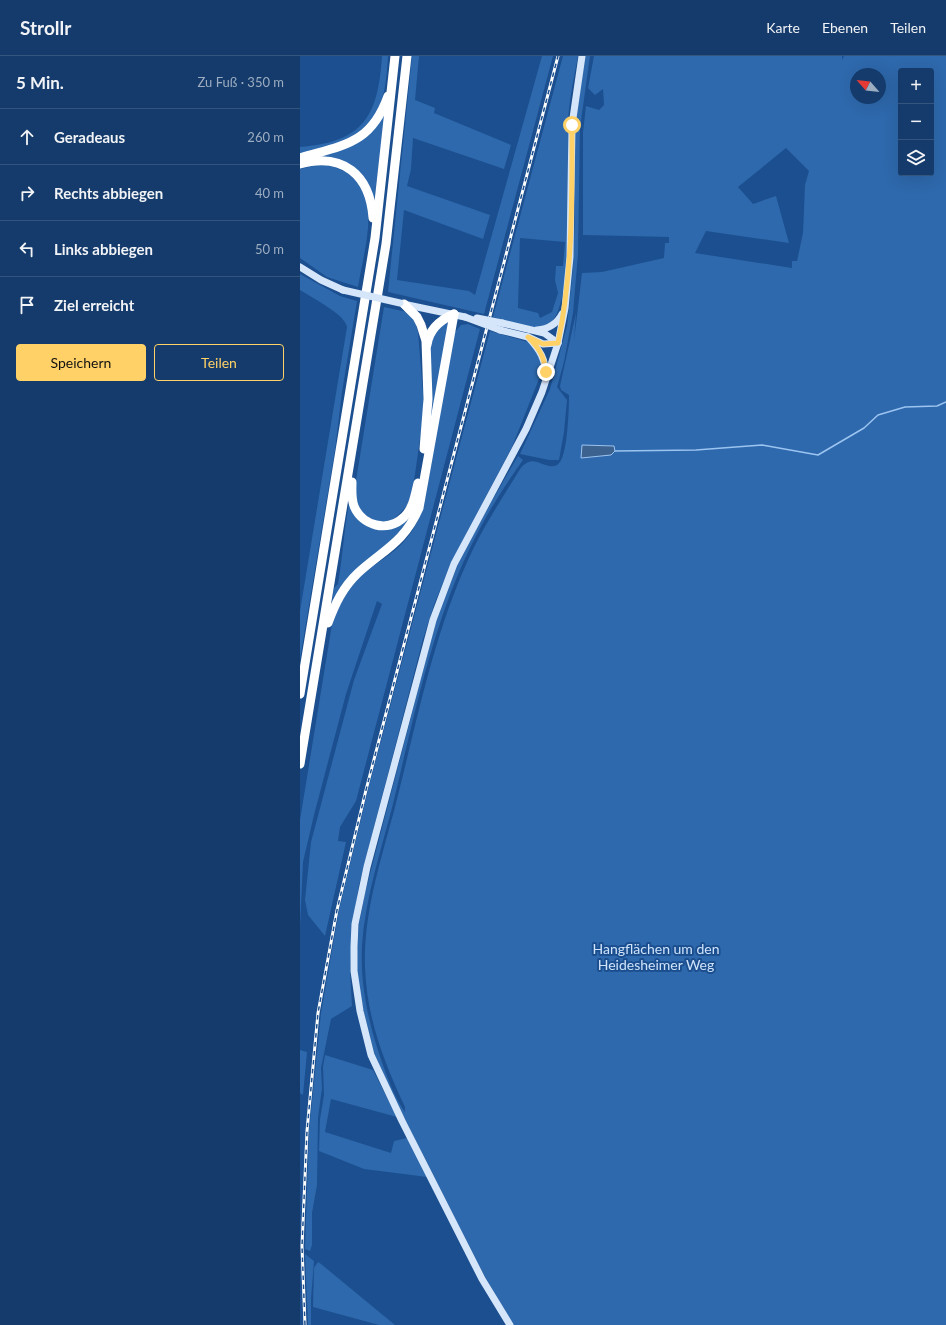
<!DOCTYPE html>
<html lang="de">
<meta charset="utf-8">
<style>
:root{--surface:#143b6b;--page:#1d4271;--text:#f1f3f6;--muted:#9dadc1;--line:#33557e;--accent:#ffd166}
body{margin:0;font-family:Lato,sans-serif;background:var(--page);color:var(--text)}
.controls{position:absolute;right:12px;top:12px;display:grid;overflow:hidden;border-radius:4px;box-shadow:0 4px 16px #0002}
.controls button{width:36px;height:36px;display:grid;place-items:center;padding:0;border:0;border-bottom:1px solid var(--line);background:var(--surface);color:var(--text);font:20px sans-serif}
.compass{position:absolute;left:550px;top:12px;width:36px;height:36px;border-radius:50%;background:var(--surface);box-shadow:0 4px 16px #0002;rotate:298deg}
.stop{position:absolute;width:12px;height:12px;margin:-9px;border:3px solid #ffd166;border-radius:50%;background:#fff}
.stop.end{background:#ffd166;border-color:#fff;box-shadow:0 1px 4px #0008}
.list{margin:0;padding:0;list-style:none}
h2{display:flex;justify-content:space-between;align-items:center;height:52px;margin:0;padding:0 16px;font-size:17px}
h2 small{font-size:13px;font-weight:400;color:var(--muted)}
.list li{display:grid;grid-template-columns:26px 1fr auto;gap:12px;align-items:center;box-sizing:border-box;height:56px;padding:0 16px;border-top:1px solid var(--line)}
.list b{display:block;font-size:15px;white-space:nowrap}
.list em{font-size:13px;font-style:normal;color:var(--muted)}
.actions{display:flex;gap:8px;padding:12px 16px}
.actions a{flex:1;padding:9px 0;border:1px solid var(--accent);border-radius:4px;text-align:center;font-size:14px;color:var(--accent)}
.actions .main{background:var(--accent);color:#111}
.icon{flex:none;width:22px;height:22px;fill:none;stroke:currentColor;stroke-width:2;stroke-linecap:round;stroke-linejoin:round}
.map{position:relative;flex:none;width:646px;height:1269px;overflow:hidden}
header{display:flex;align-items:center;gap:24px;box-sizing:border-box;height:56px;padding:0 20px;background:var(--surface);border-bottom:1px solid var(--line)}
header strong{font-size:19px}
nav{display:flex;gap:22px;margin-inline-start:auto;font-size:14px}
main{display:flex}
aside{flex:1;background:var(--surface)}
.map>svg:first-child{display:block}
</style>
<header>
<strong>Strollr</strong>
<nav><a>Karte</a><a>Ebenen</a><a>Teilen</a></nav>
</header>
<main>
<aside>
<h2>5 Min.<small>Zu Fuß · 350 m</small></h2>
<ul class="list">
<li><svg class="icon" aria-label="ahead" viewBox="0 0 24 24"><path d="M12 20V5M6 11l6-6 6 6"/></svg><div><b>Geradeaus</b></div><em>260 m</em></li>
<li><svg class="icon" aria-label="right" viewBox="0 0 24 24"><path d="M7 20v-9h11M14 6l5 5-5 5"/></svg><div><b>Rechts abbiegen</b></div><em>40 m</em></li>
<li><svg class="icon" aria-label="left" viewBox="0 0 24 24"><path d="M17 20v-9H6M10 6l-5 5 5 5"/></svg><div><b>Links abbiegen</b></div><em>50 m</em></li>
<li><svg class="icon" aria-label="arrive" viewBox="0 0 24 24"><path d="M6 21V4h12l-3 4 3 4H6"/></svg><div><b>Ziel erreicht</b></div></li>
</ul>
<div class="actions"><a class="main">Speichern</a><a>Teilen</a></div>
</aside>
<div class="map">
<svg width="646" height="1269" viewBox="0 0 646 1269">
<rect width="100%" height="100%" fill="#1b4f8f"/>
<g fill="#2e69ad" fill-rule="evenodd">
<path d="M82,0H88C86,33 83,66 51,83C36,91 16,93 0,98V91C64,86 78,60 82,0Z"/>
<polygon points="112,0 119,0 115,44 135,52 134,57 211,89 204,113 113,82 111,113 107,130 190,159 183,183 104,154 97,224 169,235 175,239 242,0 253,0 184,258 88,236"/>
<path d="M263,0H278C274,22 269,44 268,66C268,100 275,247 251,266C235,279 210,266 193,261ZM220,182L265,186L263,210H256L255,224L258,237L252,256L240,262L238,257L218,252Z"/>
<polygon points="285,0 290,0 280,72 278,198 273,257 264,306 257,331 267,344 264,376 259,404 249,404 220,398 250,333 267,270 273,213 275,150 275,70"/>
<path d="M294,0H542V4L544,0H646V1269H213L185,1221L100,1055L74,997L63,954L57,917V895L59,868L65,837L136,565L157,510L187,453L218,400L223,404C206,428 189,454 176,480C134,560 114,661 93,748C81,795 65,842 62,890C60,933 70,973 84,1012C89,1026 96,1044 105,1056V1051C84,1006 67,963 65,912C63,856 82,801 96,747C117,665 133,581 168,504C182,472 202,443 220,413C234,395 243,415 257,409C268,404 269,351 269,339L261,334L260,330L276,257L274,285L282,217L302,216L364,202L365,187H369V181L283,179V76L286,50L299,54L304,49L303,33L295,39L288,32ZM601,15H631V117H601ZM556,18H580V42H556ZM486,92L509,115L505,129L503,177L497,205H492V212L395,197L406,175L489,187L476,140L453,148L438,131Z"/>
<polygon points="86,54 74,146 59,117 9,103 57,87"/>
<path d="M22,108C89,120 66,183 58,231L27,221L0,202V113Z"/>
<path d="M0,218L40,240L57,245L42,336L35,394L0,603V555L47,271C45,258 12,242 0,234Z"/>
<path d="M84,251L107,256L115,265L118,276L123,337V362L113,432L107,450L95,462L82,468C62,461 58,458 54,437Z"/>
<path d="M146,266L148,268L130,379C130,353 126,301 134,279C137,273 141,269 146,266Z"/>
<path d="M168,268L180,273L56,745L40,771L38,785L46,786L25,880L8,859L5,844L11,786L54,624L82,548L77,545L46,638L14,759L3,806L0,871V764L32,568C38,551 46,534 59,521C70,511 83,504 94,495C109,483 118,467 124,450L154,277L161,269Z"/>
<polygon points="190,275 228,286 233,290 240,301 241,311 239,323 212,391 153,503 135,546 123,583 59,829 53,866 50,914 52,950 31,963 21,1012 22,1032 18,1062 17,1129 12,1157 12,1189 10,1195 5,1193 9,1075 21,957 39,854 69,730"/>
<path d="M50,443L74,472L108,461L109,468L32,546L34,532L38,528C43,499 44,471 50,443Z"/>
<polygon points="0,994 7,996 3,1039 0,1037"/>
<polygon points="25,999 73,1014 97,1061 31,1043 25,1076 91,1097 94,1085 107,1082 127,1121 64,1113 19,1095 20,1063 24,1039 23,1011"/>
<polygon points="5,1198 14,1205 11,1243 11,1269 8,1269"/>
<polygon points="18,1206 21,1208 95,1269 79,1269 13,1251 14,1212"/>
</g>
<polygon fill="#3c6290" stroke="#9cc4f0" points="282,389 314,390 315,395 311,399 281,402"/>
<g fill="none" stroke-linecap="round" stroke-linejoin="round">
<polyline stroke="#9cc4f0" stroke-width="1.5" points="315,395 396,394 462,389 518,399 564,372 578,359 605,351 637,350 646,346"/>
<g stroke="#d6e6fa" stroke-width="7">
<polyline points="0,211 21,224 43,234"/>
<polyline points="103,248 165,261"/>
<polyline points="202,267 244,277 258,287"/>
<polyline points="200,274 228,281 243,288 258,287"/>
<path d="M237,274C248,273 257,268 262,258"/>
<path d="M228,281C239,293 247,304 245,321"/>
<polyline points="210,1269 182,1223 102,1065 71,999 60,955 54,915 54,891 55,868 67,811 133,564 154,508 226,373 242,336 258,287 265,252 270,201 272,69 282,0"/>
</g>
<g stroke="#fff" stroke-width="9">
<path d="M0,102C44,89 71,88 88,40"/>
<path d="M0,108C43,96 70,119 73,162"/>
<polyline points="104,248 117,261 121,269 126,285 128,343 124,393"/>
<path d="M127,289C129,273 140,264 154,258"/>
<path d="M52,426C52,434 51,442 54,450C62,470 88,477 104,461C113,453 115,439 118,427"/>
<path d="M28,567C35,548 43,531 58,517C83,494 104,487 119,452L154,258"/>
<polyline points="0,638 75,182 95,0"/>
<polyline points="0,708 86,188 107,0"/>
</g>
<defs>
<polyline id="rail" points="5,1269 2,1190 7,1075 18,957 37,854 66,734 258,0"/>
</defs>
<use href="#rail" stroke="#fff" stroke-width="3"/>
<use href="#rail" stroke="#1b4f8f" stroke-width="1.5" stroke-dasharray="4.5" stroke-linecap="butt"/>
<g stroke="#d6e6fa" stroke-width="7">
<polyline points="43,234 100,247"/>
<polyline points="165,261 200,274"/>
<polyline points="177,262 202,267"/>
</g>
</g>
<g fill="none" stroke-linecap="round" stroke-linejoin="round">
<path stroke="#ffd166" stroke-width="5" d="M246,316C244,300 239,292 228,281L243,288L258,287C273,215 272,143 272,69"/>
</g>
<g text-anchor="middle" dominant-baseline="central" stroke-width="4" stroke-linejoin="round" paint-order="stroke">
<g font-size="14" fill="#cfe3fa" stroke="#1b4f8f">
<text x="356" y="892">Hangflächen um den<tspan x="356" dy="16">Heidesheimer Weg</tspan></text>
</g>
</g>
</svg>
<div class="controls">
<button>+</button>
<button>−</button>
<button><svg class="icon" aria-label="layers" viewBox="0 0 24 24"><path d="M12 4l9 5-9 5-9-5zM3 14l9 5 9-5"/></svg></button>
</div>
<svg class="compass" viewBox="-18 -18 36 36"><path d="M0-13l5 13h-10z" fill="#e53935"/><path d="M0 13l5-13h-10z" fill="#9dadc1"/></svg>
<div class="stop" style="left:272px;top:69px"></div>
<div class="stop end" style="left:246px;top:316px"></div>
</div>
</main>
